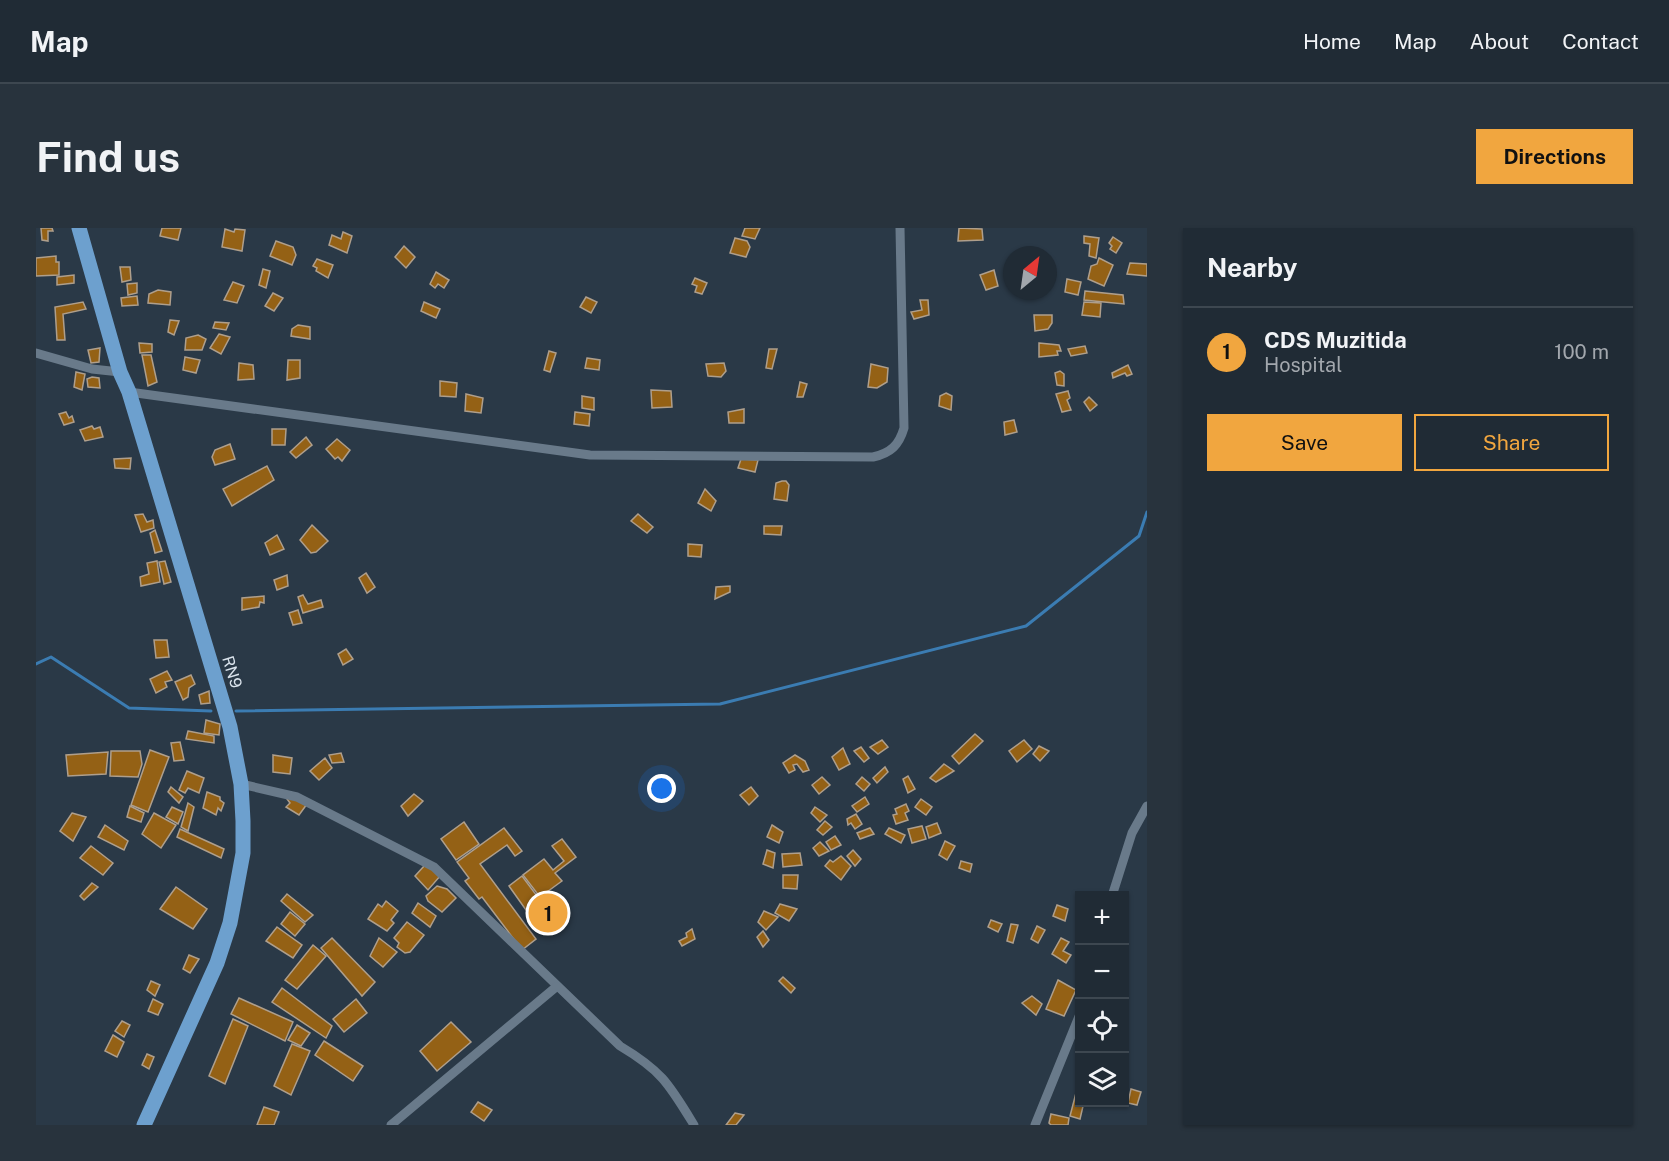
<!DOCTYPE html>
<meta charset="utf-8">
<style>
:root{--surface:#202b35;--page:#28333d;--text:#f1f3f6;--muted:#a2a7ad;--line:#3d4750;--accent:#f1a63f}
body{margin:0;font-family:"Public Sans",sans-serif;background:var(--page);color:var(--text)}
.controls{position:absolute;right:18px;bottom:18px;display:grid;overflow:hidden;border-radius:0px;box-shadow:0 2px 4px #0004}
.controls button{width:54px;height:54px;display:grid;place-items:center;padding:0;border:0;border-bottom:2px solid var(--line);background:var(--surface);color:var(--text);font:30px sans-serif}
.compass{position:absolute;left:967px;top:18px;width:54px;height:54px;border-radius:50%;background:var(--surface);box-shadow:0 2px 4px #0004;rotate:29deg}
.you{position:absolute;left:626px;top:561px;width:21px;height:21px;margin:-15px;border:4px solid #fff;border-radius:50%;background:#1a73e8;box-shadow:0 0 0 9px #1a73e833}
.badge{display:grid;place-items:center;width:39px;height:39px;border-radius:50%;background:var(--accent);color:#111;font-size:20px;font-weight:700}
.pin{position:absolute;translate:-50% -50%;border:3px solid #fff;box-shadow:0 2px 6px #0006}
.list{margin:0;padding:0;list-style:none}
h2{display:flex;justify-content:space-between;align-items:center;height:78px;margin:0;padding:0 24px;font-size:26px}
h2 small{font-size:20px;font-weight:400;color:var(--muted)}
.list li{display:grid;grid-template-columns:39px 1fr auto;gap:18px;align-items:center;box-sizing:border-box;height:90px;padding:0 24px;border-top:2px solid var(--line)}
.list b{display:block;font-size:22px;white-space:nowrap}
.list p{margin:0;font-size:20px;white-space:nowrap;color:var(--muted)}
.list em{font-size:20px;font-style:normal;color:var(--muted)}
.actions{display:flex;gap:12px;padding:18px 24px}
.actions a{flex:1;padding:14px 0;border:2px solid var(--accent);border-radius:0px;text-align:center;font-size:21px;color:var(--accent)}
.actions .main{background:var(--accent);color:#111}
.icon{flex:none;width:33px;height:33px;fill:none;stroke:currentColor;stroke-width:2;stroke-linecap:round;stroke-linejoin:round}
.map{position:relative;flex:none;width:1111px;height:897px;overflow:hidden;border-radius:0px}
header{display:flex;align-items:center;gap:36px;box-sizing:border-box;height:84px;padding:0 30px;background:var(--surface);border-bottom:2px solid var(--line)}
header strong{font-size:28px}
nav{display:flex;gap:33px;margin-inline-start:auto;font-size:21px}
.intro{display:flex;align-items:center;justify-content:space-between;box-sizing:border-box;height:144px;padding:0 36px}
h1{margin:0;font-size:42px}
.button{padding:15px 27px;border-radius:0px;background:var(--accent);color:#111;font-size:21px;font-weight:700}
main{display:flex;gap:36px;padding:0 36px}
aside{flex:1;background:var(--surface);border-radius:0px;box-shadow:0 2px 4px #0004}
.map>svg:first-child{display:block}
</style>
<header>
<strong>Map</strong>
<nav><a>Home</a><a>Map</a><a>About</a><a>Contact</a></nav>
</header>
<div class="intro"><h1>Find us</h1><a class="button">Directions</a></div>
<main>
<div class="map">
<svg width="1111" height="897" viewBox="0 0 1111 897">
<rect width="100%" height="100%" fill="#2a3947"/>
<g fill="none" stroke-linecap="round" stroke-linejoin="round">
<g stroke="#3b7cb2" stroke-width="3">
<polyline points="0,436 15,429 93,480 175,483"/>
<polyline points="200,483 684,476 990,398 1103,308 1111,284"/>
</g>
</g>
<g fill="#946115" stroke="#af9f8c" stroke-width="1.5">
<polygon points="5,0 16,0 17,3 12,3 12,13 6,12"/>
<polygon points="126,0 145,0 142,12 124,8"/>
<polygon points="709,0 724,0 719,11 706,8"/>
<polygon points="923,0 946,1 947,12 922,13"/>
<polygon points="189,1 198,4 199,1 209,2 206,23 186,19"/>
<polygon points="307,4 316,8 311,25 293,17 296,7 305,11"/>
<polygon points="1048,8 1063,10 1060,30 1053,28 1054,16 1048,15"/>
<polygon points="1077,9 1086,15 1080,25 1074,21 1076,18 1073,15"/>
<polygon points="699,10 711,13 714,19 710,29 694,25"/>
<polygon points="240,13 257,19 260,27 256,37 234,28"/>
<polygon points="368,18 379,29 370,40 359,29"/>
<polygon points="20,28 20,34 23,34 23,47 0,48 0,30"/>
<polygon points="1063,30 1077,37 1068,58 1052,51 1055,38 1061,36"/>
<polygon points="281,31 297,37 292,50 280,43 281,40 277,38"/>
<polygon points="1094,35 1111,36 1111,48 1091,46"/>
<polygon points="84,39 94,39 95,52 86,54"/>
<polygon points="227,41 234,43 230,60 223,57"/>
<polygon points="958,42 962,58 950,62 944,47"/>
<polygon points="400,44 413,52 408,60 402,56 399,60 394,56"/>
<polygon points="38,47 38,55 21,57 21,49"/>
<polygon points="659,50 671,55 666,66 659,64 661,58 656,56"/>
<polygon points="1031,51 1045,54 1042,67 1029,64"/>
<polygon points="197,54 208,58 201,75 188,72"/>
<polygon points="101,55 101,65 92,67 91,56"/>
<polygon points="122,62 135,64 134,77 112,75 113,66"/>
<polygon points="1049,63 1087,67 1088,76 1048,72"/>
<polygon points="237,65 247,70 238,83 229,78"/>
<polygon points="101,68 102,77 86,78 85,70"/>
<polygon points="550,69 561,74 555,85 544,79"/>
<polygon points="884,72 892,72 893,87 878,91 875,84 886,82"/>
<polygon points="47,74 50,81 27,86 29,112 21,112 19,79"/>
<polygon points="388,74 404,81 400,90 385,83"/>
<polygon points="1048,74 1065,75 1064,89 1046,87"/>
<polygon points="998,87 1016,87 1016,95 1012,101 999,103"/>
<polygon points="134,92 143,93 138,107 132,104"/>
<polygon points="179,94 193,95 190,102 177,100"/>
<polygon points="262,97 274,99 274,111 255,108 256,101"/>
<polygon points="183,106 194,109 185,126 174,120"/>
<polygon points="162,107 170,111 166,122 149,122 150,110"/>
<polygon points="103,115 116,116 116,124 104,125"/>
<polygon points="1003,115 1023,117 1025,123 1021,123 1022,127 1003,129"/>
<polygon points="1049,118 1051,125 1035,128 1032,121"/>
<polygon points="64,120 63,134 55,135 52,122"/>
<polygon points="733,121 741,121 736,141 730,140"/>
<polygon points="513,123 520,125 514,144 508,142"/>
<polygon points="106,127 115,127 121,154 112,158"/>
<polygon points="149,129 164,132 160,145 147,142"/>
<polygon points="551,130 564,132 563,142 549,140"/>
<polygon points="252,132 264,132 264,150 251,152"/>
<polygon points="203,135 217,137 218,151 202,152"/>
<polygon points="688,135 690,143 685,149 672,148 670,136"/>
<polygon points="835,136 852,140 851,154 841,160 832,159"/>
<polygon points="1092,137 1096,146 1091,148 1089,145 1077,150 1076,145"/>
<polygon points="1024,143 1028,146 1028,158 1021,157 1019,145"/>
<polygon points="40,144 49,146 46,162 38,159"/>
<polygon points="56,149 63,150 64,160 52,159 51,151"/>
<polygon points="404,153 421,155 420,169 404,168"/>
<polygon points="764,154 771,156 767,169 761,169"/>
<polygon points="615,162 635,163 636,179 616,180"/>
<polygon points="1032,163 1034,170 1031,172 1035,182 1026,184 1020,166"/>
<polygon points="910,165 916,168 915,182 903,178 904,168"/>
<polygon points="430,166 447,170 445,185 429,183"/>
<polygon points="546,168 558,170 558,182 546,180"/>
<polygon points="1053,169 1061,177 1054,183 1048,174"/>
<polygon points="708,181 708,195 693,195 692,184"/>
<polygon points="30,184 33,190 36,188 38,194 28,197 23,186"/>
<polygon points="539,184 554,186 553,198 538,196"/>
<polygon points="978,192 981,204 969,207 968,194"/>
<polygon points="56,198 58,201 64,199 67,209 49,213 44,202"/>
<polygon points="236,201 250,201 249,217 236,217"/>
<polygon points="270,209 276,217 260,230 254,224"/>
<polygon points="301,211 314,222 306,233 302,229 299,231 290,221"/>
<polygon points="194,216 199,231 179,237 176,229 179,222"/>
<polygon points="95,230 94,241 79,240 78,231"/>
<polygon points="705,231 722,232 719,244 702,240"/>
<polygon points="231,238 238,252 196,278 187,261"/>
<polygon points="746,253 750,253 753,257 751,273 738,271 740,255"/>
<polygon points="669,261 680,273 675,283 662,275"/>
<polygon points="107,286 111,294 117,292 118,300 105,304 99,287"/>
<polygon points="602,286 617,299 611,305 595,293"/>
<polygon points="276,297 292,313 280,324 275,325 264,312"/>
<polygon points="728,298 746,298 745,307 728,306"/>
<polygon points="119,302 126,323 119,325 114,305"/>
<polygon points="241,307 248,321 234,327 229,315"/>
<polygon points="652,316 666,317 665,329 652,328"/>
<polygon points="121,333 124,354 105,358 104,349 113,346 111,335"/>
<polygon points="129,333 135,354 128,356 123,334"/>
<polygon points="330,345 339,359 331,365 323,350"/>
<polygon points="251,347 252,358 241,362 238,352"/>
<polygon points="694,358 694,364 679,371 680,359"/>
<polygon points="267,367 272,376 285,372 287,379 267,385 262,369"/>
<polygon points="228,368 228,375 224,374 223,379 206,382 206,370"/>
<polygon points="262,382 266,395 257,397 253,385"/>
<polygon points="118,412 131,412 133,429 120,430"/>
<polygon points="310,421 317,431 307,437 302,426"/>
<polygon points="131,443 136,452 129,454 131,459 120,465 114,451"/>
<polygon points="155,447 159,456 153,460 152,469 147,472 139,454"/>
<polygon points="173,463 174,475 165,476 163,467"/>
<polygon points="170,492 184,496 183,507 168,505"/>
<polygon points="152,503 178,508 178,515 150,511"/>
<polygon points="939,506 947,513 923,536 916,528"/>
<polygon points="846,512 852,519 842,526 834,519"/>
<polygon points="988,512 996,521 981,534 973,523"/>
<polygon points="144,514 148,532 138,533 135,515"/>
<polygon points="1003,518 1013,523 1004,533 997,526"/>
<polygon points="825,519 833,530 828,534 818,523"/>
<polygon points="807,520 814,536 803,542 796,529"/>
<polygon points="114,522 133,529 112,584 95,577"/>
<polygon points="75,523 104,523 106,536 102,549 74,548"/>
<polygon points="72,524 70,546 32,548 30,527"/>
<polygon points="305,525 308,534 296,535 293,527"/>
<polygon points="237,527 256,530 254,546 237,544"/>
<polygon points="759,527 769,533 773,542 767,544 761,536 757,537 759,542 753,545 747,535"/>
<polygon points="289,530 296,540 283,552 274,543"/>
<polygon points="908,536 918,543 900,554 894,550"/>
<polygon points="849,539 852,544 841,555 837,550"/>
<polygon points="151,543 168,550 163,565 152,560 149,565 143,562"/>
<polygon points="872,548 879,561 872,565 867,551"/>
<polygon points="786,549 794,557 783,566 776,557"/>
<polygon points="826,549 834,556 828,563 820,556"/>
<polygon points="135,559 147,569 143,575 132,564"/>
<polygon points="715,559 722,568 713,577 704,567"/>
<polygon points="171,564 184,569 184,572 188,575 185,583 182,580 180,587 167,580"/>
<polygon points="378,566 387,573 372,588 365,578"/>
<polygon points="254,569 271,576 263,587 250,579 254,575 251,571"/>
<polygon points="829,569 833,576 821,584 816,578"/>
<polygon points="885,571 896,579 890,587 879,579"/>
<polygon points="152,575 158,579 152,603 145,599"/>
<polygon points="870,576 873,583 869,585 872,592 860,596 857,587 861,586 859,581"/>
<polygon points="94,578 108,585 105,594 91,589"/>
<polygon points="136,579 147,584 142,596 130,589"/>
<polygon points="779,579 791,587 784,594 775,585"/>
<polygon points="36,585 50,589 37,613 24,603"/>
<polygon points="118,585 140,597 125,620 106,606"/>
<polygon points="820,586 826,596 819,601 815,595 812,597 811,591"/>
<polygon points="789,593 796,599 787,607 781,602"/>
<polygon points="428,594 443,616 420,632 405,611"/>
<polygon points="901,595 905,605 893,610 890,599"/>
<polygon points="69,597 92,613 88,622 62,609"/>
<polygon points="736,597 747,604 743,615 731,609"/>
<polygon points="886,598 890,611 876,615 872,601"/>
<polygon points="468,600 486,623 479,628 471,617 444,636 500,711 486,722 446,669 443,671 429,653 433,650 421,634"/>
<polygon points="834,600 838,606 824,611 821,605"/>
<polygon points="853,600 869,607 865,615 849,606"/>
<polygon points="144,601 188,621 185,630 141,609"/>
<polygon points="799,608 805,617 795,622 790,614"/>
<polygon points="526,611 540,629 519,645 526,653 504,669 487,647 508,631 517,642 528,633 516,618"/>
<polygon points="909,613 919,618 911,632 903,627"/>
<polygon points="784,614 793,623 783,628 777,620"/>
<polygon points="55,618 77,635 67,647 44,630"/>
<polygon points="731,622 739,625 737,640 727,636"/>
<polygon points="817,622 825,631 819,638 811,628"/>
<polygon points="764,625 766,637 747,639 746,626"/>
<polygon points="805,628 815,638 805,652 789,638 794,632 797,634"/>
<polygon points="925,633 936,636 934,644 923,640"/>
<polygon points="389,637 405,647 392,662 379,648"/>
<polygon points="747,647 762,647 761,661 747,660"/>
<polygon points="486,648 504,672 490,682 473,658"/>
<polygon points="56,655 62,659 48,672 44,668"/>
<polygon points="401,658 411,661 420,670 406,684 392,673 390,668"/>
<polygon points="140,659 171,681 157,701 124,681"/>
<polygon points="251,666 277,687 269,694 245,673"/>
<polygon points="350,673 362,683 355,692 358,695 351,703 332,691 342,676 346,679"/>
<polygon points="382,675 400,688 394,699 376,685"/>
<polygon points="744,676 761,681 753,693 739,685"/>
<polygon points="1021,677 1032,681 1029,693 1017,688"/>
<polygon points="728,683 742,689 730,702 722,694"/>
<polygon points="254,684 269,696 259,708 245,696"/>
<polygon points="955,692 966,696 962,704 952,699"/>
<polygon points="371,694 388,707 374,724 369,725 361,719 363,715 358,710"/>
<polygon points="975,696 982,697 977,715 971,713"/>
<polygon points="1001,698 1009,702 1002,715 995,711"/>
<polygon points="241,699 266,717 257,730 230,713"/>
<polygon points="656,701 659,711 646,718 643,713 651,709 650,705"/>
<polygon points="727,703 733,712 727,719 721,709"/>
<polygon points="296,710 339,754 326,768 285,720"/>
<polygon points="343,710 361,724 347,739 334,728"/>
<polygon points="1025,710 1033,714 1027,723 1035,727 1030,735 1016,726"/>
<polygon points="277,717 290,728 261,761 249,752"/>
<polygon points="153,727 163,731 154,745 147,741"/>
<polygon points="747,749 759,760 755,765 743,753"/>
<polygon points="1022,752 1040,762 1028,788 1010,781"/>
<polygon points="115,753 124,757 119,768 111,762"/>
<polygon points="246,760 296,798 290,810 236,774"/>
<polygon points="996,768 1006,776 1000,787 986,775"/>
<polygon points="203,770 257,794 249,813 195,786"/>
<polygon points="117,771 127,776 122,787 112,783"/>
<polygon points="320,771 331,785 308,804 297,791"/>
<polygon points="197,791 212,798 189,856 173,848"/>
<polygon points="86,793 94,797 88,809 79,803"/>
<polygon points="415,794 435,814 401,843 384,823"/>
<polygon points="261,797 274,805 265,818 252,812"/>
<polygon points="77,807 88,814 81,829 69,823"/>
<polygon points="288,813 327,838 317,853 279,827"/>
<polygon points="256,816 274,823 255,867 238,858"/>
<polygon points="111,826 118,829 113,841 106,837"/>
<polygon points="1095,861 1105,864 1101,877 1092,875"/>
<polygon points="1040,865 1044,866 1044,874 1048,874 1044,891 1034,888"/>
<polygon points="442,874 456,882 448,893 435,884"/>
<polygon points="228,879 243,884 238,897 221,897"/>
<polygon points="699,885 708,887 700,897 690,897"/>
<polygon points="1015,886 1033,890 1032,897 1015,897 1013,895"/>
</g>
<g fill="none" stroke-linecap="round" stroke-linejoin="round">
<g stroke="#697a8a" stroke-width="9">
<polyline points="0,125 56,141 84,144"/>
<path d="M93,164L554,227L837,229C855,225 863,217 868,200L864,0"/>
<path d="M205,556L261,569L398,639L584,818C626,843 633,856 658,897"/>
<polyline points="1076,668 1096,605 1111,578"/>
<polyline points="355,897 520,759"/>
<polyline points="999,897 1044,786"/>
</g>
<polyline stroke="#6da0ce" stroke-width="15" points="43,0 84,144 93,164 194,499 205,556 207,593 207,625 194,695 181,735 108,897"/>
</g>
<g text-anchor="middle" dominant-baseline="central" stroke-width="5" stroke-linejoin="round" paint-order="stroke">
<g font-size="16" fill="#dae3ec" stroke="#2a3947">
<text transform="translate(196 444) rotate(73)">RN9</text>
</g>
</g>
</svg>
<div class="controls">
<button>+</button>
<button>−</button>
<button><svg class="icon" aria-label="locate" viewBox="0 0 24 24"><circle cx="12" cy="12" r="6"/><path d="M12 2v4M12 18v4M2 12h4M18 12h4"/></svg></button>
<button><svg class="icon" aria-label="layers" viewBox="0 0 24 24"><path d="M12 4l9 5-9 5-9-5zM3 14l9 5 9-5"/></svg></button>
</div>
<svg class="compass" viewBox="-18 -18 36 36"><path d="M0-13l5 13h-10z" fill="#e53935"/><path d="M0 13l5-13h-10z" fill="#a2a7ad"/></svg>
<div class="you"></div>
<div class="pin badge" style="left:512px;top:685px">1</div>
</div>
<aside>
<h2>Nearby<small></small></h2>
<ul class="list">
<li><span class="badge">1</span><div><b>CDS Muzitida</b><p>Hospital</p></div><em>100 m</em></li>
</ul>
<div class="actions"><a class="main">Save</a><a>Share</a></div>
</aside>
</main>
